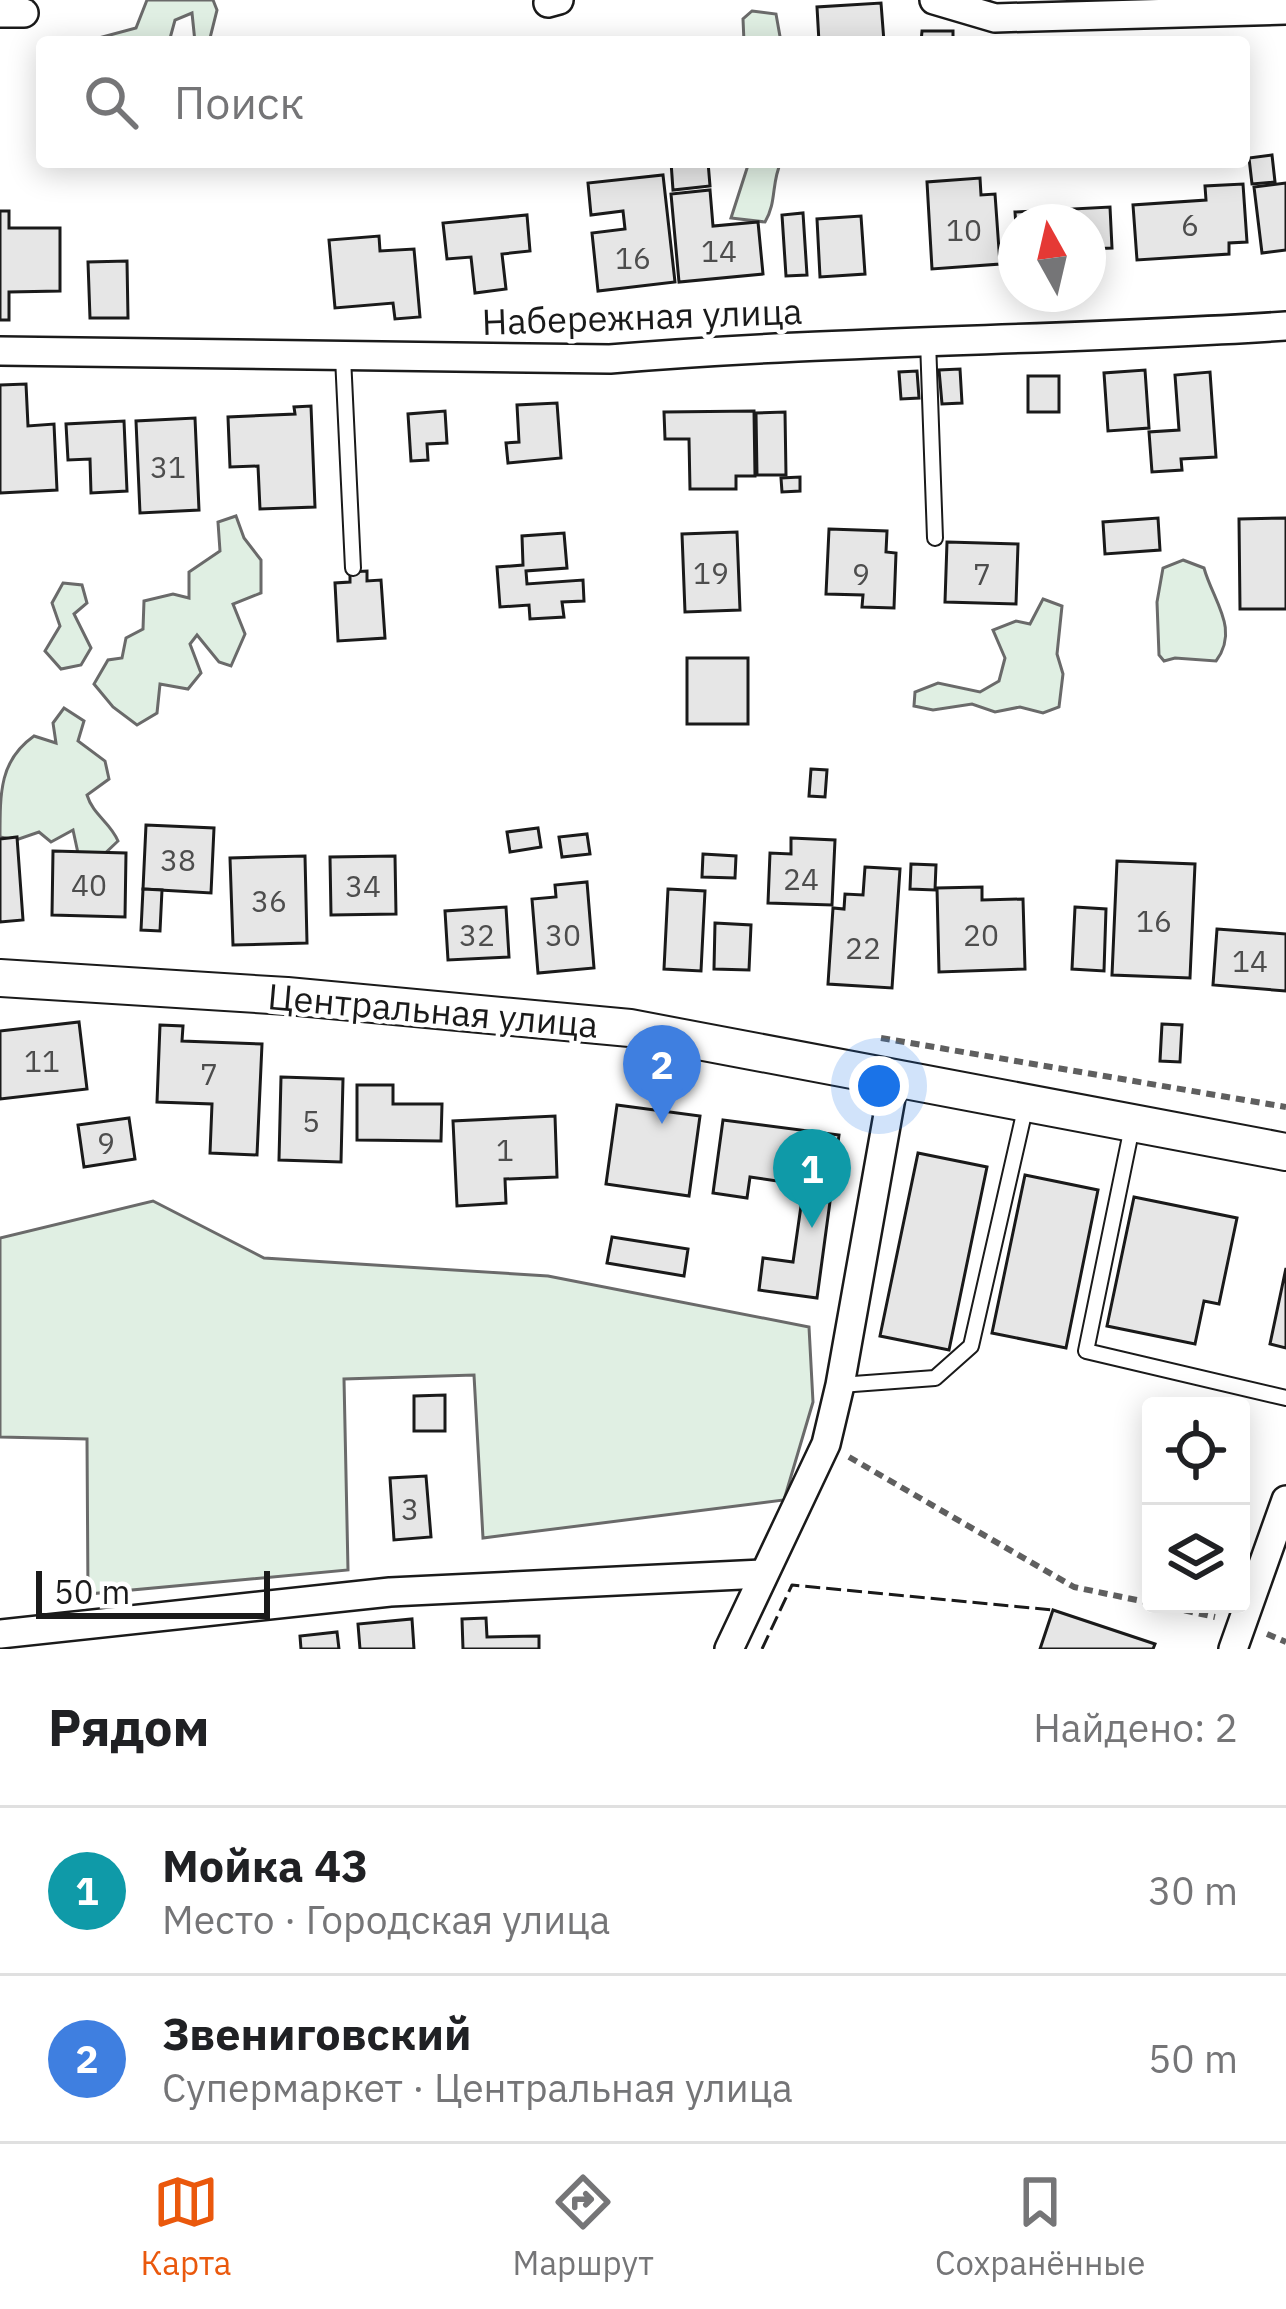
<!DOCTYPE html>
<html lang="ru">
<meta charset="utf-8">
<style>
:root{--surface:#fff;--page:#f2f2f2;--text:#202124;--muted:#757577;--line:#e0e0e0;--accent:#ea580c}
body{margin:0;font-family:"IBM Plex Sans",sans-serif;background:var(--page);color:var(--text)}
.controls{position:absolute;right:36px;bottom:36px;display:grid;overflow:hidden;border-radius:12px;box-shadow:0 6px 30px #0003}
.controls button{width:108px;height:108px;display:grid;place-items:center;padding:0;border:0;border-bottom:3px solid var(--line);background:var(--surface);color:var(--text);font:60px sans-serif}
.compass{position:absolute;left:998px;top:204px;width:108px;height:108px;border-radius:50%;background:var(--surface);box-shadow:0 6px 30px #0003;rotate:352deg}
.scale{position:absolute;left:36px;bottom:30px;width:234px;box-sizing:border-box;padding-left:12px;border:6px solid #1a1a1a;border-top:0;font-size:33px;line-height:42px;white-space:nowrap;color:#1a1a1a;-webkit-text-stroke:9px #fff;paint-order:stroke}
.you{position:absolute;left:879px;top:1086px;width:42px;height:42px;margin:-30px;border:9px solid #fff;border-radius:50%;background:#1a73e8;box-shadow:0 0 0 18px #1a73e833}
.badge{display:grid;place-items:center;width:78px;height:78px;border-radius:50%;background:var(--accent);color:#fff;font-size:39px;font-weight:700}
.pin{position:absolute;translate:-50% -99px;filter:drop-shadow(0 3px 6px #0008)}
.pin::after{content:'';position:absolute;top:63px;width:42px;height:36px;background:inherit;clip-path:polygon(0 0,100% 0,50% 100%)}
.list{margin:0;padding:0;list-style:none}
h2{display:flex;justify-content:space-between;align-items:center;height:156px;margin:0;padding:0 48px;font-size:51px}
h2 small{font-size:39px;font-weight:400;color:var(--muted)}
.list li{display:grid;grid-template-columns:78px 1fr auto;gap:36px;align-items:center;box-sizing:border-box;height:168px;padding:0 48px;border-top:3px solid var(--line)}
.list b{display:block;font-size:45px;white-space:nowrap}
.list p{margin:0;font-size:39px;white-space:nowrap;color:var(--muted)}
.list em{font-size:39px;font-style:normal;color:var(--muted)}
.icon{flex:none;width:66px;height:66px;fill:none;stroke:currentColor;stroke-width:2;stroke-linecap:round;stroke-linejoin:round}
.map{position:relative;flex:none;width:1286px;height:1649px;overflow:hidden}
.search{position:absolute;background:var(--surface);box-shadow:0 6px 30px #0003;left:36px;right:36px;top:36px;height:132px;display:flex;align-items:center;gap:30px;box-sizing:border-box;padding:0 42px;border-radius:12px;color:var(--muted);font-size:45px}
.sheet{height:492px;background:var(--surface)}
nav{display:flex;justify-content:space-around;align-items:center;box-sizing:border-box;height:168px;border-top:3px solid var(--line);background:var(--surface);font-size:33px;color:var(--muted)}
nav a{display:grid;justify-items:center;gap:6px}
nav .on{color:var(--accent)}
.map>svg:first-child{display:block}
</style>
<div class="map">
<svg width="1286" height="1649" viewBox="0 0 1286 1649">
<rect width="100%" height="100%" fill="#fff"/>
<g fill="#e0efe3" stroke="#6a6a6a" stroke-width="3">
<polygon points="147,0 213,0 217,10 209,42 195,42 192,13 175,20 169,42 63,42 95,39 136,28"/>
<polygon points="752,11 776,14 781,42 744,42 743,19"/>
<path d="M749,162H781C771,183 777,202 765,222L731,218Z"/>
<polygon points="236,516 244,538 261,560 261,593 233,604 245,634 231,666 219,662 197,635 190,644 201,673 188,689 160,684 157,713 137,725 113,707 94,684 108,660 122,658 126,638 143,629 144,601 173,594 189,598 189,572 220,551 218,522"/>
<path d="M1183,560L1204,568C1213,601 1240,629 1216,661L1175,658L1164,661L1159,655L1157,602L1163,568Z"/>
<polygon points="63,583 82,585 87,603 74,614 91,648 81,665 61,669 45,651 60,626 52,603"/>
<polygon points="1043,599 1062,606 1057,654 1063,674 1059,707 1043,713 1020,707 995,712 972,704 933,710 914,706 915,692 938,683 980,692 999,681 1005,658 993,630 1016,621 1030,624"/>
<path d="M64,708L84,721L78,741L105,761L109,779L87,795C93,815 110,822 118,841L99,859L78,853L73,830L51,842L39,832L16,840L0,837C0,791 0,760 34,736L56,743L53,723Z"/>
<polygon points="153,1201 264,1258 548,1276 809,1327 813,1402 784,1500 483,1538 474,1375 344,1379 348,1570 88,1594 87,1439 0,1437 0,1238"/>
</g>
<g fill="#e6e6e6" stroke="#1a1a1a" stroke-width="3">
<polygon points="881,3 884,42 819,42 817,7"/>
<polygon points="922,31 953,31 953,42 921,42"/>
<polygon points="1272,155 1275,182 1252,184 1249,158"/>
<polygon points="671,162 708,162 710,186 673,190"/>
<polygon points="663,175 675,282 598,291 592,233 625,229 623,211 591,215 588,183"/>
<polygon points="980,178 981,195 995,194 1000,264 932,269 927,182"/>
<polygon points="1286,183 1286,250 1262,253 1254,187"/>
<polygon points="1243,184 1247,242 1229,243 1229,254 1137,260 1133,205 1206,200 1205,186"/>
<polygon points="710,190 713,226 758,222 763,274 679,282 671,194"/>
<polygon points="1110,207 1112,248 1088,249 1088,222 1016,222 1016,226 1015,212"/>
<polygon points="0,211 9,211 9,228 60,228 60,291 9,292 9,320 0,320"/>
<polygon points="803,213 807,275 786,276 782,215"/>
<polygon points="527,215 530,251 502,254 506,289 475,293 471,257 447,259 443,223"/>
<polygon points="861,216 865,274 820,277 817,219"/>
<polygon points="379,236 380,251 414,249 420,317 395,319 393,303 335,308 329,240"/>
<polygon points="127,261 128,318 90,318 88,262"/>
<polygon points="960,369 962,403 942,404 939,370"/>
<polygon points="1145,370 1149,428 1108,431 1104,373"/>
<polygon points="917,371 919,398 901,399 899,372"/>
<polygon points="1210,372 1216,457 1181,459 1182,470 1152,472 1149,432 1179,430 1175,375"/>
<rect x="1028" y="376" width="31" height="36"/>
<polygon points="26,384 28,426 54,424 57,490 0,493 0,385"/>
<polygon points="557,403 561,458 508,463 506,443 519,442 517,405"/>
<polygon points="311,406 315,507 260,509 258,466 230,467 228,417 295,414 294,407"/>
<polygon points="445,411 447,443 427,444 428,460 411,461 408,414"/>
<polygon points="754,411 755,476 736,476 736,489 690,489 689,439 665,439 664,412"/>
<polygon points="785,412 786,475 757,475 756,413"/>
<polygon points="195,418 199,510 140,513 136,421"/>
<polygon points="124,421 127,491 91,493 90,459 68,460 66,424"/>
<polygon points="800,477 800,491 782,492 781,478"/>
<polygon points="1158,518 1160,550 1105,554 1103,522"/>
<polygon points="1286,518 1286,609 1240,609 1239,519"/>
<polygon points="829,529 887,531 886,552 896,553 894,608 862,607 863,595 826,594"/>
<polygon points="737,532 740,610 685,612 682,534"/>
<polygon points="564,533 567,568 526,571 527,584 583,580 584,601 562,602 564,617 530,619 529,605 500,607 497,567 523,565 522,536"/>
<polygon points="947,542 1018,544 1016,604 945,602"/>
<polygon points="367,571 367,581 381,580 385,638 338,641 335,583 350,582 350,572"/>
<rect x="687" y="658" width="61" height="66"/>
<polygon points="811,769 827,770 825,797 809,796"/>
<polygon points="146,825 214,828 211,893 143,889"/>
<polygon points="538,828 541,847 510,852 507,832"/>
<polygon points="587,834 590,854 562,857 559,837"/>
<polygon points="17,837 23,920 0,922 0,839"/>
<polygon points="791,838 835,840 832,905 768,903 770,853 791,854"/>
<polygon points="53,851 126,853 125,917 52,915"/>
<polygon points="703,854 736,856 735,878 702,877"/>
<polygon points="305,856 307,943 233,945 230,858"/>
<polygon points="395,856 396,914 331,915 330,857"/>
<polygon points="1117,861 1195,864 1190,978 1112,975"/>
<polygon points="911,864 936,865 935,890 910,889"/>
<polygon points="865,867 900,869 892,988 828,984 833,908 844,909 845,894 863,895"/>
<polygon points="587,882 594,968 538,973 532,899 556,897 555,885"/>
<polygon points="982,887 982,900 1023,899 1025,969 939,972 937,888"/>
<polygon points="143,889 162,890 160,931 141,930"/>
<polygon points="668,889 705,891 701,971 664,969"/>
<polygon points="506,907 509,957 448,960 445,911"/>
<polygon points="1075,907 1106,909 1104,971 1072,969"/>
<polygon points="715,923 751,925 749,970 714,969"/>
<polygon points="1217,929 1286,934 1286,991 1213,985"/>
<polygon points="79,1022 87,1089 0,1099 0,1031"/>
<polygon points="1162,1024 1182,1025 1180,1062 1160,1061"/>
<polygon points="160,1025 183,1026 182,1041 262,1044 257,1155 210,1153 212,1104 157,1102"/>
<polygon points="281,1077 343,1079 341,1162 279,1160"/>
<polygon points="357,1085 393,1085 393,1104 442,1104 441,1141 357,1140"/>
<polygon points="617,1105 700,1116 689,1196 606,1184"/>
<polygon points="555,1116 557,1177 505,1179 506,1203 457,1206 453,1121"/>
<polygon points="129,1118 135,1159 84,1167 78,1125"/>
<polygon points="723,1120 839,1135 817,1298 759,1290 763,1258 793,1262 804,1185 750,1177 747,1198 713,1193"/>
<polygon points="918,1153 987,1167 949,1350 880,1336"/>
<polygon points="1025,1175 1098,1190 1066,1348 992,1333"/>
<polygon points="1134,1197 1237,1218 1219,1304 1204,1301 1195,1344 1107,1326"/>
<polygon points="612,1237 688,1249 684,1276 607,1263"/>
<polygon points="1286,1268 1286,1348 1270,1344"/>
<polygon points="445,1395 445,1431 414,1431 414,1396"/>
<polygon points="426,1476 431,1537 394,1540 390,1478"/>
<polygon points="1053,1610 1155,1644 1153,1649 1040,1649"/>
<polygon points="486,1618 487,1637 539,1636 539,1649 463,1649 462,1619"/>
<polygon points="412,1619 414,1649 360,1649 358,1624"/>
<polygon points="337,1632 339,1649 301,1649 300,1636"/>
</g>
<g fill="none" stroke-linecap="round" stroke-linejoin="round">
<defs>
<g id="service">
<polyline points="928,341 935,538"/>
<polyline points="343,357 353,568"/>
<polyline points="1132,1127 1086,1351 1286,1398"/>
<polyline points="840,1385 935,1378 971,1346 1026,1105"/>
</g>
<g id="minor">
<polyline points="934,0 995,18 1286,10"/>
<polyline points="548,3 559,0"/>
<polyline points="0,13 24,13"/>
<path d="M0,351L610,359C835,340 1061,341 1286,326"/>
<polyline points="0,1634 390,1592 762,1574"/>
<polyline points="729,1649 826,1444 840,1385 895,1075"/>
<polyline points="1233,1649 1286,1500"/>
</g>
<polyline id="tertiary" points="0,978 287,996 630,1028 1286,1152"/>
</defs>
<use href="#service" stroke="#1a1a1a" stroke-width="18"/>
<use href="#minor" stroke="#1a1a1a" stroke-width="32"/>
<use href="#tertiary" stroke="#1a1a1a" stroke-width="40"/>
<g stroke="#5f5f5f" stroke-width="6" stroke-dasharray="9 6" stroke-linecap="butt">
<polyline points="881,1038 1286,1107"/>
<polyline points="849,1457 1074,1587 1151,1603"/>
<polyline points="1155,1604 1215,1617"/>
<polyline points="1267,1634 1286,1642"/>
</g>
<use href="#service" stroke="#fff" stroke-width="14"/>
<use href="#minor" stroke="#fff" stroke-width="27"/>
<use href="#tertiary" stroke="#fff" stroke-width="36"/>
<polyline stroke="#1a1a1a" stroke-width="3" stroke-dasharray="15 6" stroke-linecap="butt" points="762,1649 792,1585 1053,1610"/>
</g>
<g text-anchor="middle" dominant-baseline="central" stroke-width="9" stroke-linejoin="round" paint-order="stroke">
<g font-size="30" fill="#4d4d4d">
<text x="1190" y="224">6</text>
<text x="964" y="229">10</text>
<text x="719" y="250">14</text>
<text x="633" y="257">16</text>
<text x="168" y="466">31</text>
<text x="711" y="572">19</text>
<text x="861" y="573">9</text>
<text x="982" y="573">7</text>
<text x="178" y="859">38</text>
<text x="801" y="878">24</text>
<text x="89" y="884">40</text>
<text x="363" y="885">34</text>
<text x="269" y="900">36</text>
<text x="1154" y="920">16</text>
<text x="477" y="934">32</text>
<text x="563" y="934">30</text>
<text x="981" y="934">20</text>
<text x="863" y="947">22</text>
<text x="1250" y="960">14</text>
<text x="42" y="1060">11</text>
<text x="209" y="1073">7</text>
<text x="311" y="1120">5</text>
<text x="106" y="1142">9</text>
<text x="505" y="1149">1</text>
<text x="410" y="1508">3</text>
</g>
<g font-size="36" fill="#1a1a1a" stroke="#fff">
<text transform="translate(642 316) rotate(-2)">Набережная улица</text>
<text transform="translate(433 1010) rotate(5)">Центральная улица</text>
</g>
</g>
</svg>
<div class="controls">
<button><svg class="icon" aria-label="locate" viewBox="0 0 24 24"><circle cx="12" cy="12" r="6"/><path d="M12 2v4M12 18v4M2 12h4M18 12h4"/></svg></button>
<button><svg class="icon" aria-label="layers" viewBox="0 0 24 24"><path d="M12 4l9 5-9 5-9-5zM3 14l9 5 9-5"/></svg></button>
</div>
<svg class="compass" viewBox="-18 -18 36 36"><path d="M0-13l5 13h-10z" fill="#e53935"/><path d="M0 13l5-13h-10z" fill="#757577"/></svg>
<div class="scale">50 m</div>
<div class="you"></div>
<div class="pin badge" style="left:812px;top:1228px;background:#0f9aa8">1</div>
<div class="pin badge" style="left:662px;top:1124px;background:#3f7fe0">2</div>
<div class="search"><svg class="icon" aria-label="search" viewBox="0 0 24 24"><circle cx="10" cy="10" r="6"/><path d="M15 15l6 6"/></svg>Поиск</div>
</div>
<section class="sheet">
<h2>Рядом<small>Найдено: 2</small></h2>
<ul class="list">
<li><span class="badge" style="background:#0f9aa8">1</span><div><b>Мойка 43</b><p>Место · Городская улица</p></div><em>30 m</em></li>
<li><span class="badge" style="background:#3f7fe0">2</span><div><b>Звениговский</b><p>Супермаркет · Центральная улица</p></div><em>50 m</em></li>
</ul>
</section>
<nav>
<a class="on"><svg class="icon" aria-label="map" viewBox="0 0 24 24"><path d="M3 6l6-2 6 2 6-2v14l-6 2-6-2-6 2zM9 4v14M15 6v14"/></svg>Карта</a>
<a><svg class="icon" aria-label="directions" viewBox="0 0 24 24"><path d="M12 3l9 9-9 9-9-9zM9 14v-3h6M13 9l2 2-2 2"/></svg>Маршрут</a>
<a><svg class="icon" aria-label="saved" viewBox="0 0 24 24"><path d="M7 4h10v16l-5-4-5 4z"/></svg>Сохранённые</a>
</nav>
